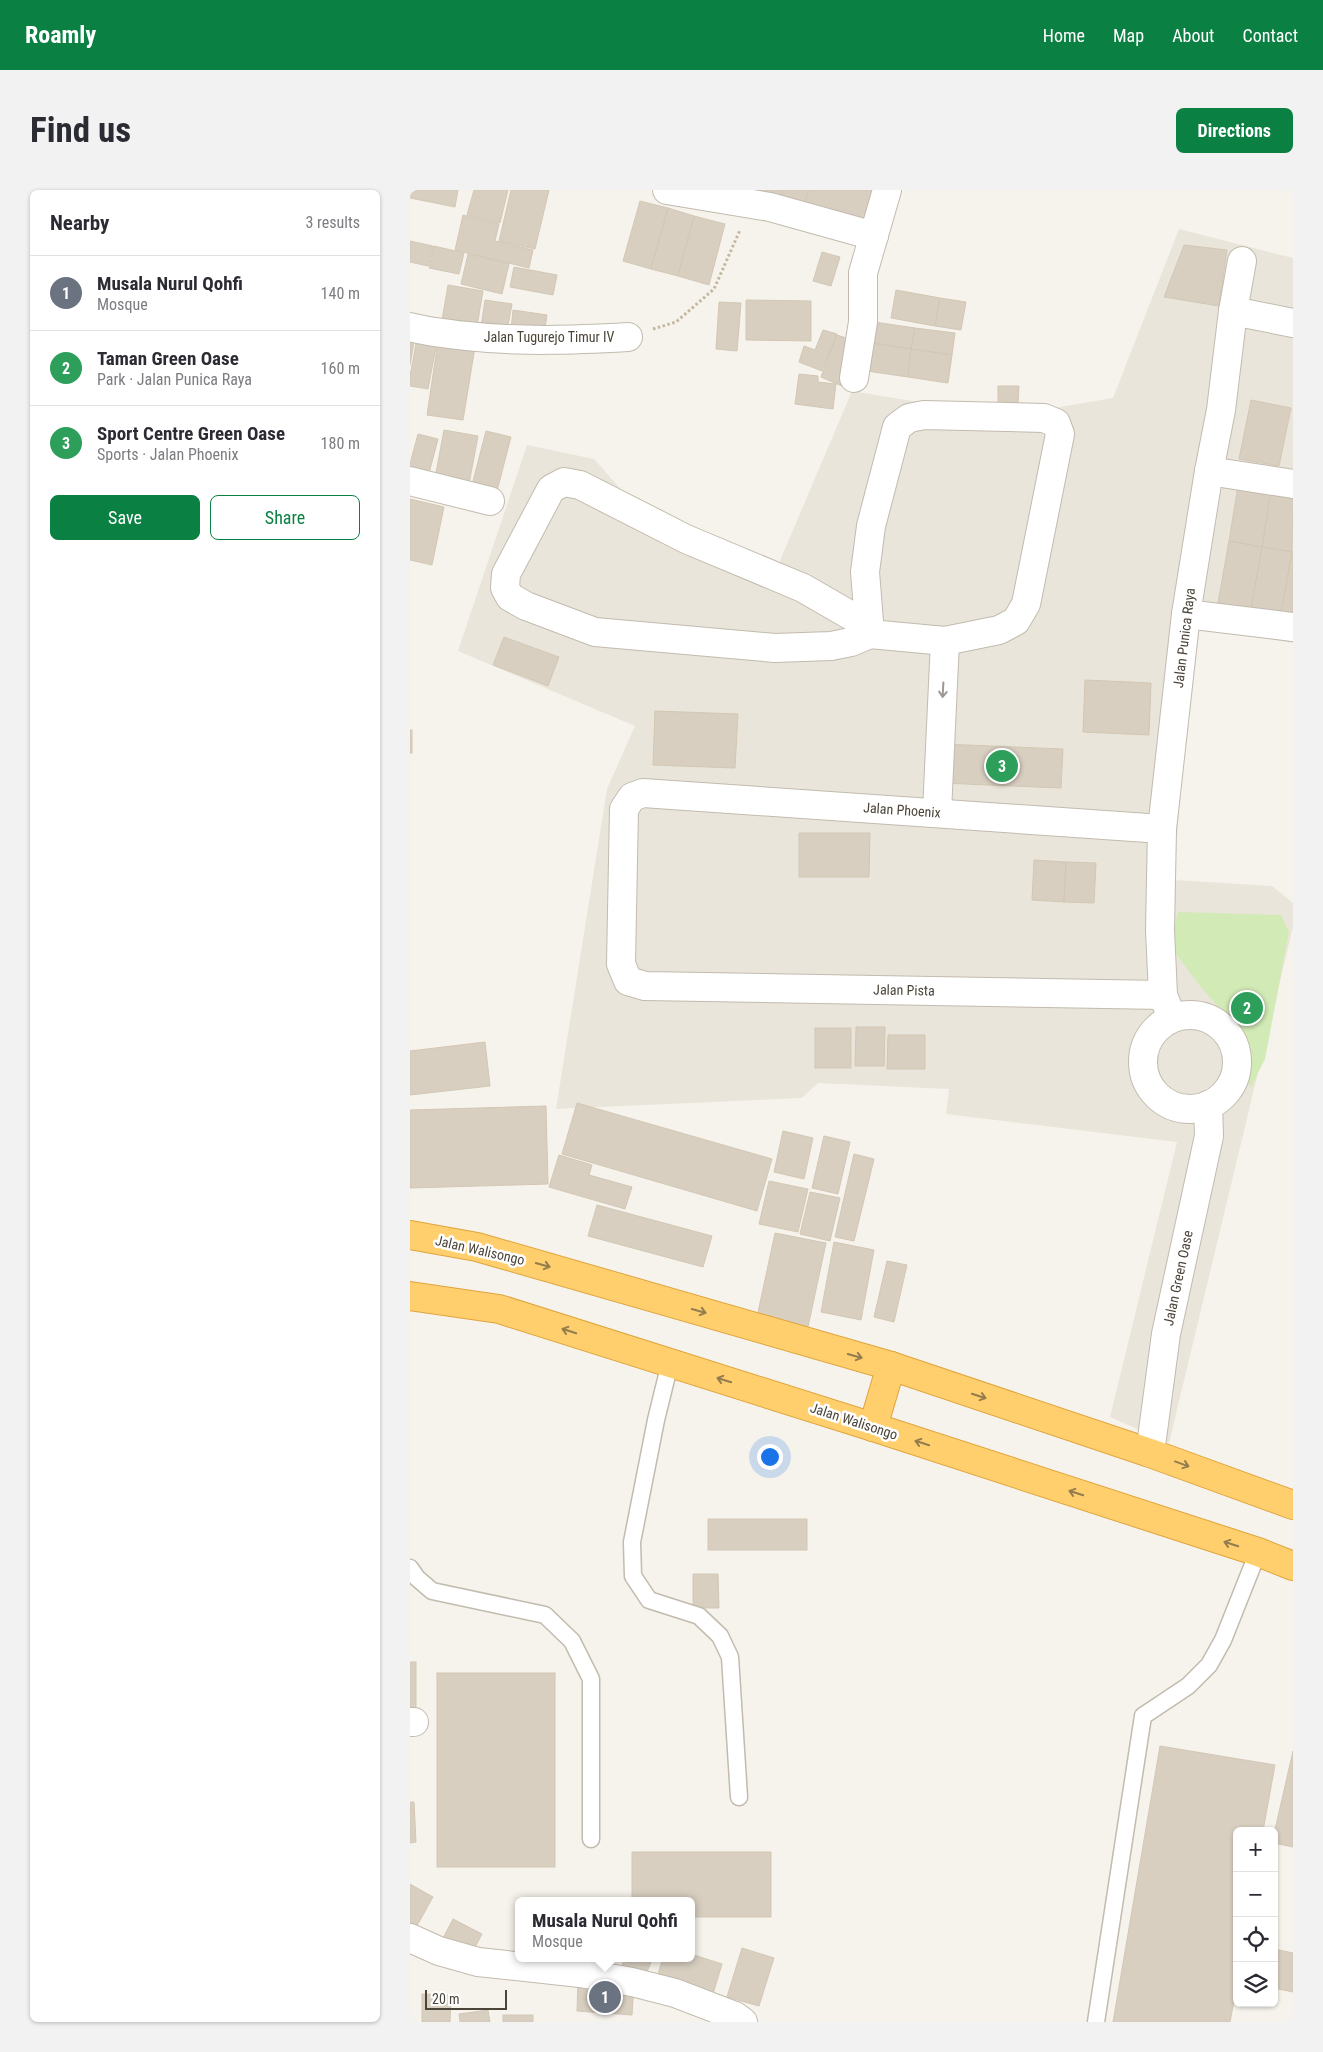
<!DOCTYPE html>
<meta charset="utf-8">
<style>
:root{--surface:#fff;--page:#f2f2f3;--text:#2b2b33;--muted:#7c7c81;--line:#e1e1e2;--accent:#0b8043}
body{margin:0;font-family:"Roboto Condensed",sans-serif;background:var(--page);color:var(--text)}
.controls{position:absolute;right:15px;bottom:15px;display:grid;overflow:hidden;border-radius:8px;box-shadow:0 1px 4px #0004}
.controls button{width:45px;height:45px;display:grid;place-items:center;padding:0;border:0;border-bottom:1px solid var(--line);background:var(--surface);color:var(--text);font:25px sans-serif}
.scale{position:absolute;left:15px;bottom:12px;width:82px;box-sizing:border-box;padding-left:5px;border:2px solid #4b4439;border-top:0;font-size:14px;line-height:18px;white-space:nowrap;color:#4b4439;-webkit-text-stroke:4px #fff;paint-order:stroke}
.you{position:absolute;left:359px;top:1266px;width:18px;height:18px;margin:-12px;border:4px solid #fff;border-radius:50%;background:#1a73e8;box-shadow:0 0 0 8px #1a73e833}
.badge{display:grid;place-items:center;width:32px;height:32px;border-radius:50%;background:var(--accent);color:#fff;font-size:16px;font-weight:700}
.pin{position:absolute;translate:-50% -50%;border:2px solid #fff;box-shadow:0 1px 5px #0006}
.popup{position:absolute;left:105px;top:1707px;width:180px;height:65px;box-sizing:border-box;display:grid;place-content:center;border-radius:8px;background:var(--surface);filter:drop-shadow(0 1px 4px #0005);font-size:16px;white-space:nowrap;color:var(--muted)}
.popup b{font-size:19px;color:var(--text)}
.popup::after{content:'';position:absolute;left:50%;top:100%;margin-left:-10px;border:10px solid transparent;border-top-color:var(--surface)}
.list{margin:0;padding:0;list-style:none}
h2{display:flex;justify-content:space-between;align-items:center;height:65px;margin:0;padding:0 20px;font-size:21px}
h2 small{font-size:16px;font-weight:400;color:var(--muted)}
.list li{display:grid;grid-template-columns:32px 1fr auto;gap:15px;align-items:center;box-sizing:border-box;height:75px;padding:0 20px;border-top:1px solid var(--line)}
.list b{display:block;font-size:19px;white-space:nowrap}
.list p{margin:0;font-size:16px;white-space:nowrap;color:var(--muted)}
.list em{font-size:16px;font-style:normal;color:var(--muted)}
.actions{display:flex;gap:10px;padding:15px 20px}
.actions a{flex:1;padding:11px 0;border:1px solid var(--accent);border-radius:8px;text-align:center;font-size:18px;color:var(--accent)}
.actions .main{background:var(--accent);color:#fff}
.icon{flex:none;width:28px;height:28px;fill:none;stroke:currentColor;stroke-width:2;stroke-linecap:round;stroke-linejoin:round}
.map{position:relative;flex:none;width:883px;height:1832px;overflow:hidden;border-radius:8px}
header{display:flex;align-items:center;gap:30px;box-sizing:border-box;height:70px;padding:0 25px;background:var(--accent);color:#fff}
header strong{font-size:24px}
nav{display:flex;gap:28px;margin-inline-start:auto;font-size:18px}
.intro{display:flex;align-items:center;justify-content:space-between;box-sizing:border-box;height:120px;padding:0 30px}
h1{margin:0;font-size:35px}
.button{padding:12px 22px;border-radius:8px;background:var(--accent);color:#fff;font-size:18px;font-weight:700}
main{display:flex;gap:30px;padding:0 30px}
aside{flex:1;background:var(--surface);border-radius:8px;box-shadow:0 1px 4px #0004}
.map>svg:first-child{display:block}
</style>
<header>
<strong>Roamly</strong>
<nav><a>Home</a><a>Map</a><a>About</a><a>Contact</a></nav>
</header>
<div class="intro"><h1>Find us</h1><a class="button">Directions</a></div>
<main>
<aside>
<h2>Nearby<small>3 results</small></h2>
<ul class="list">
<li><span class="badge" style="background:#6b7280">1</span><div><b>Musala Nurul Qohfi</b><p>Mosque</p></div><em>140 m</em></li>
<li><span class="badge" style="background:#2e9e5b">2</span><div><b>Taman Green Oase</b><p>Park · Jalan Punica Raya</p></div><em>160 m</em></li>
<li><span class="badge" style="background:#2e9e5b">3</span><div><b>Sport Centre Green Oase</b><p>Sports · Jalan Phoenix</p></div><em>180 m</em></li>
</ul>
<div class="actions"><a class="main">Save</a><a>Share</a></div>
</aside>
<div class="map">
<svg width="883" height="1832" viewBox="0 0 883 1832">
<rect width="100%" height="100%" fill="#f6f3ec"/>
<polygon fill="#eae5da" points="769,39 883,68 883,453 782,437 764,690 862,696 883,713 883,737 759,1253 700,1227 767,952 536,924 539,899 408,893 392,908 146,919 197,599 225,536 48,461 117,255 184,269 230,321 369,373 442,201 544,218 644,218 703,208"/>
<polygon fill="#d2eab5" points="768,722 871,725 879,742 855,869 840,899 830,841 790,796 766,764 762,747"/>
<g fill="#d8cfc1" stroke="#d3c7b4">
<polygon points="0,0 48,0 45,17 0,8"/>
<polygon points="64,0 98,0 90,33 57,25"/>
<polygon points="101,0 139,0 125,59 89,51"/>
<polygon points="350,0 373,0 370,10 349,4"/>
<polygon points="373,0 399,0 394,17 370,10"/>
<polygon points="399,0 469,0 458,36 394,17"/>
<polygon points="230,11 258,18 241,79 213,71"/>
<polygon points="258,18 284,26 268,86 241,79"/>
<polygon points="53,25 89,34 85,51 123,60 119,78 45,60"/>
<polygon points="284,26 315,34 299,95 268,86"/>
<polygon points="0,51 23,56 18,76 0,72"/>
<polygon points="774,55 817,60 809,116 754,107"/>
<polygon points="24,56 54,63 49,84 19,78"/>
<polygon points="412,62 430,67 421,96 403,91"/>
<polygon points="58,64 99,74 92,104 51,94"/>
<polygon points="104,77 147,85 143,105 100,97"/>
<polygon points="38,95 73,101 67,136 32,130"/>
<polygon points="486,100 530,108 525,136 481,128"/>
<polygon points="530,108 556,112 551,140 525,136"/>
<polygon points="75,110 102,114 97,141 71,137"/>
<polygon points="336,110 401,111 401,151 336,150"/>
<polygon points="309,112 331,113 327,161 306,159"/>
<polygon points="103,120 137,125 134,145 101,140"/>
<polygon points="464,132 505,138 501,159 461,153"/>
<polygon points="505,138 545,143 542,165 501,159"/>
<polygon points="0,140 6,141 0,175"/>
<polygon points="413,140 427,144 412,181 389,172 394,156 405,160"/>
<polygon points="8,143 28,146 18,199 0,196 0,186"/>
<polygon points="427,145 448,152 432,196 411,187"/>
<polygon points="28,151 65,157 53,230 17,225"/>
<polygon points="461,153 501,159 498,187 457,181"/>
<polygon points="501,159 542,165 538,193 498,187"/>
<polygon points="389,184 408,186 408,192 426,194 423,219 385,214"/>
<polygon points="588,196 609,196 608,214 588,213"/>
<polygon points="841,210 881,218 869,276 829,269"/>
<polygon points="34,240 68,246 59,294 25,288"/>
<polygon points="76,241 101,247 87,301 62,295"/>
<polygon points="8,244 28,249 17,291 0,287 0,274"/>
<polygon points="828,296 861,301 852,357 819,351"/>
<polygon points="861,301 883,305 882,362 852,357"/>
<polygon points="0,309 34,317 22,375 0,370"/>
<polygon points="819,351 852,357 841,419 808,413"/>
<polygon points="852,357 882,362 871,424 841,419"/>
<polygon points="882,362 883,362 883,426 871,424"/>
<polygon points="94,447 149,467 138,496 83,475"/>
<polygon points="675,490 741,493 739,545 673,542"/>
<polygon points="245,521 328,524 325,578 243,575"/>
<rect x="0" y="540" width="2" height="23"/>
<polygon points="533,554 653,559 651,598 531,593"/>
<polygon points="389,643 460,643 459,687 389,687"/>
<polygon points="624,670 656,672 654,712 622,710"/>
<polygon points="656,672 686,673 684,713 654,712"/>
<polygon points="446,837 475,837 474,876 445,876"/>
<rect x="405" y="838" width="36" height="40"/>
<polygon points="478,845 515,845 515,879 477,879"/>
<polygon points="75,852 80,896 0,905 0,861"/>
<polygon points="167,913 362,969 347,1021 152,964"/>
<polygon points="136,916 138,994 0,998 0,920"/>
<polygon points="373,941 403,948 394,989 364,982"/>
<polygon points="414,946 440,952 428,1004 402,998"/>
<polygon points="444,964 464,969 444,1051 425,1047"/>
<polygon points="149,965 182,975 179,985 222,997 215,1019 139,997"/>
<polygon points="359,991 398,999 388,1042 349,1034"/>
<polygon points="400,1002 430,1008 420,1051 390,1044"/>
<polygon points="187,1015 302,1046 293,1077 178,1046"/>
<polygon points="365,1043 416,1053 398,1137 347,1127"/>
<polygon points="424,1052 464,1060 451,1130 411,1122"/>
<polygon points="477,1071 497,1075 484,1132 464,1127"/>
<rect x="298" y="1329" width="99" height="31"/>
<polygon points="283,1384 308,1384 309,1418 283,1418"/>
<rect x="0" y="1472" width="6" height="47"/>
<rect x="27" y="1483" width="118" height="194"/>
<polygon points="750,1556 865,1575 853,1641 827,1641 827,1795 820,1832 703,1832"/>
<polygon points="883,1561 883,1657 864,1653 864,1644"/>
<polygon points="0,1612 4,1612 6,1652 0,1653"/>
<polygon points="222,1662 361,1662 361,1727 281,1727 281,1711 222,1711"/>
<polygon points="0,1694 23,1707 4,1741 0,1738"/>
<polygon points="43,1729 72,1744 60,1767 31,1752"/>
<polygon points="332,1758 364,1768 349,1816 317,1807"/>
<polygon points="864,1759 883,1763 883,1802 864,1798"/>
<polygon points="281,1764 312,1774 303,1804 247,1787 253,1768 281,1768"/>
<polygon points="161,1768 198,1768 191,1783"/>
<polygon points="215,1768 243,1768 235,1786 212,1775"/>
<polygon points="168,1790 224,1794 222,1825 167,1821"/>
<polygon points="12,1804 41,1805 40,1832 12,1832"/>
<polygon points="78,1820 80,1832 50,1832 49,1824"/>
<rect x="93" y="1825" width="30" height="7"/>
</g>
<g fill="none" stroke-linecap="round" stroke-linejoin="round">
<defs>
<g id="lane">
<polyline points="260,1173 246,1230 222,1352 223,1386 239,1410 289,1426 310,1446 320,1467 329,1607"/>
<polyline points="0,1378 7,1388 22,1401 135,1425 162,1451 181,1489 181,1649"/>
<polyline points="686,1832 733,1526 778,1496 799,1475 813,1450 848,1362"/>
</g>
<g id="street">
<polyline points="257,0 360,17 464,46"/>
<polyline points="823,121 883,133"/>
<path d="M0,137C19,142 38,144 57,146C111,152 164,150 218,147"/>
<polyline points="444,188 453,132 453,83 477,0"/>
<polyline points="799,281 883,294"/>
<polyline points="0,291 80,311"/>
<polyline points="776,424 883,437"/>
<polyline points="460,444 455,382 461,336 487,237 499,228 514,225 634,228 646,233 650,244 616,414 606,431 589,440 535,451 460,444 441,452 421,456 365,458 185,442 116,416 100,407 95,398 96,384 141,299 154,292 170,295 276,349 393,398 445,428 460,444"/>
<polyline points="527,622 535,451"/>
<polyline points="752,639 233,603 222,607 214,619 211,774 218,791 235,796 753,805"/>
<circle cx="780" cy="872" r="47"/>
<polyline points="762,828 753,805 750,740 752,639 776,424 799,281 811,220 823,121 832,71"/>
<polyline points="740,1263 756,1144 799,946 798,915"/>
<polyline points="0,1532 4,1532"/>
<polyline points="0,1748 29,1761 68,1772 170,1783 222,1792 265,1803 325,1826 333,1832"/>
</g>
<g id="highway">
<polyline points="0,1045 67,1057 481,1176 740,1263 883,1315"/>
<polyline points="0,1106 89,1119 463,1237 848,1362 883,1376"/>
<polyline points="463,1237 481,1176"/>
</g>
</defs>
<use href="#lane" stroke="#c2bbae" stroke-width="19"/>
<use href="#street" stroke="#c2bbae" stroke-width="30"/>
<use href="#highway" stroke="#e0a43c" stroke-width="30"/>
<polyline stroke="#c4b79f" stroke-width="3" stroke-dasharray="2.5 2.5" stroke-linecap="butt" points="243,139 266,132 304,99 330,40"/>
<use href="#lane" stroke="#fff" stroke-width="16"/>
<use href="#street" stroke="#fff" stroke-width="28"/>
<use href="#highway" stroke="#ffcf6e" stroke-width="28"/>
</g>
<defs><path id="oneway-shaft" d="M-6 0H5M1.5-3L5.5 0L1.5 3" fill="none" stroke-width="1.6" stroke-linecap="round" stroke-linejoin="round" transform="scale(1.25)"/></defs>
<use stroke="#9c9892" href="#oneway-shaft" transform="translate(533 500) rotate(93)"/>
<g stroke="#937c4e">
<use href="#oneway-shaft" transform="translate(133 1075) rotate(16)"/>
<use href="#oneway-shaft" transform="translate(289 1121) rotate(16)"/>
<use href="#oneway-shaft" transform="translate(159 1141) rotate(-162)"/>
<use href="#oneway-shaft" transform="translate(445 1166) rotate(16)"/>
<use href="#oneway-shaft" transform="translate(314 1190) rotate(-163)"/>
<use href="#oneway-shaft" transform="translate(569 1206) rotate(18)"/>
<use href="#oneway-shaft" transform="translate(512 1253) rotate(-162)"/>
<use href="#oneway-shaft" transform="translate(772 1274) rotate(20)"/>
<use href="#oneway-shaft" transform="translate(666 1303) rotate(-162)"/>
<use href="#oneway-shaft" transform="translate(821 1354) rotate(-162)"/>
</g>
<g text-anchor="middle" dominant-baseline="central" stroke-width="5" stroke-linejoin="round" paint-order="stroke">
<g font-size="14" fill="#4b4439" stroke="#fff">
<text x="139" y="147">Jalan Tugurejo Timur IV</text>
<text transform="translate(774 448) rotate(-83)">Jalan Punica Raya</text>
<text transform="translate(492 620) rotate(4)">Jalan Phoenix</text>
<text transform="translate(494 800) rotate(1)">Jalan Pista</text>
<text transform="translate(70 1060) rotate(13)">Jalan Walisongo</text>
<text transform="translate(768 1088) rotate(-78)">Jalan Green Oase</text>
<text transform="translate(444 1231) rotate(18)">Jalan Walisongo</text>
</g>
</g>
</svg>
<div class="controls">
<button>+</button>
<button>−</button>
<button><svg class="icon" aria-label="locate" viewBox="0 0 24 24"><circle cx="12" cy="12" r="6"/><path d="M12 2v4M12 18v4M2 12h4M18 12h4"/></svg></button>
<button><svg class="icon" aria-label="layers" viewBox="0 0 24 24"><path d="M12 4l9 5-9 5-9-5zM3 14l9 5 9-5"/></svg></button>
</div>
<div class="scale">20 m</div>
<div class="you"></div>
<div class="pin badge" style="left:195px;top:1807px;background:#6b7280">1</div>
<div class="popup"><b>Musala Nurul Qohfi</b>Mosque</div>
<div class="pin badge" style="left:837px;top:818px;background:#2e9e5b">2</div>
<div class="pin badge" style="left:592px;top:576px;background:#2e9e5b">3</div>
</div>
</main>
